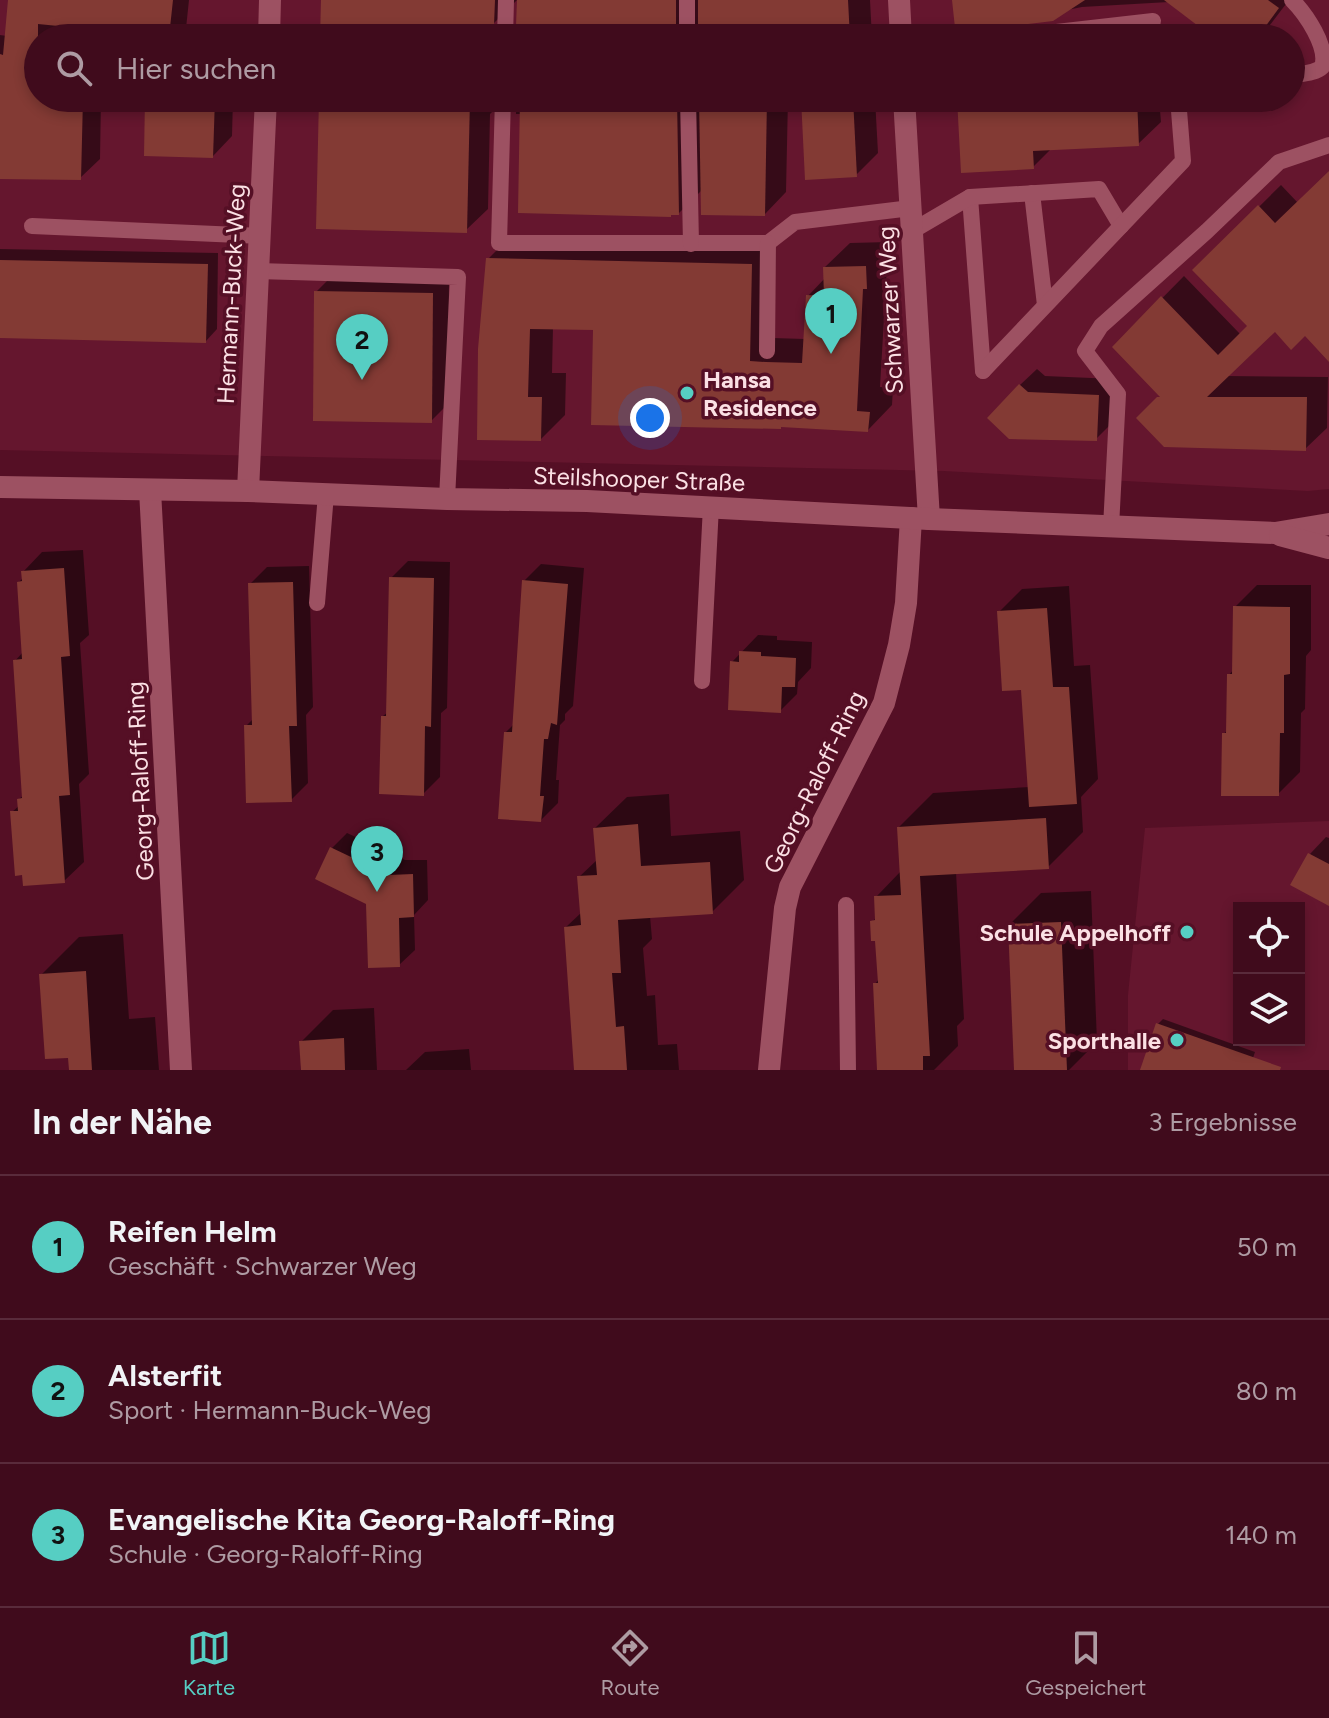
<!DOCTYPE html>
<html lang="de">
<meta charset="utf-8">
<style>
:root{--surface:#400b1c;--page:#4b1929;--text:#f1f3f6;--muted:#ae9ba3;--line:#592b3b;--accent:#56cec3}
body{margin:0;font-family:Figtree,sans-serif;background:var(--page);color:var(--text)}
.controls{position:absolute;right:24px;bottom:24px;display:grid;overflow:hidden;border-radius:0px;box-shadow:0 4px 12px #0003}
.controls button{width:72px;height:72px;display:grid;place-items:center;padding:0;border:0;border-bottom:2px solid var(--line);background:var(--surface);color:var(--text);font:40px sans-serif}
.you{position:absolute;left:650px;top:418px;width:28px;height:28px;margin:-20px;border:6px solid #fff;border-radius:50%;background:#1a73e8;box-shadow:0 0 0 12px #1a73e833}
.badge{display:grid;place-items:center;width:52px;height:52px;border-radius:50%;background:var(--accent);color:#111;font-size:26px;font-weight:700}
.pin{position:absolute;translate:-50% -66px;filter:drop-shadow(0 2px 4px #0008)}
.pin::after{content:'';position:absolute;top:42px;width:28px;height:24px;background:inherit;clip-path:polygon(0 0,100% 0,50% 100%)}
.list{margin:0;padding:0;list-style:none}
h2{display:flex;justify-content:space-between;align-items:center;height:104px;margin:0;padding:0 32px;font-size:34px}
h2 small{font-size:26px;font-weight:400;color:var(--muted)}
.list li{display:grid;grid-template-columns:52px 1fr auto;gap:24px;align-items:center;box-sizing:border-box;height:144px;padding:0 32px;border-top:2px solid var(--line)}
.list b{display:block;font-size:30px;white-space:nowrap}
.list p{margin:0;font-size:26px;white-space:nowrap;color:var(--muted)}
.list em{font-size:26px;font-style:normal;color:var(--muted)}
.icon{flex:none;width:44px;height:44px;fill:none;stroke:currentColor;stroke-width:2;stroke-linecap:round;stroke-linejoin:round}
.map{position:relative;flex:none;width:1329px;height:1070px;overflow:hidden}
.search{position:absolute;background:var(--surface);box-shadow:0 4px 12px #0003;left:24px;right:24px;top:24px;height:88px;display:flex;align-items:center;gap:20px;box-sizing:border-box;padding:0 28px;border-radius:44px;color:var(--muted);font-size:30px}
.sheet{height:536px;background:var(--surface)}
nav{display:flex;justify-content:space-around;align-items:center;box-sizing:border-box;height:112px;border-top:2px solid var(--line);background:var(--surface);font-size:22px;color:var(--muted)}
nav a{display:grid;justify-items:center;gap:4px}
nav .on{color:var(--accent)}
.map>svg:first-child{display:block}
</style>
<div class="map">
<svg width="1329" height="1070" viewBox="0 0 1329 1070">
<rect width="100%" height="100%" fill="#550f25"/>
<g fill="#65162e" fill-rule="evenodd">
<path d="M0,0H1329V489L1308,491L944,471L0,450ZM38,38H1291V98H38Z"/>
<path d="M1329,821V1070H1128V995L1145,828ZM1239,908H1299V1040H1239Z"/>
</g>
<g fill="#0007">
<polygon points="10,0 189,0 185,38 149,38 149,33 102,28 102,38 38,38 38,98 101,98 100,159 80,178 0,177 0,35 7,36"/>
<polygon points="323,0 517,0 494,23 491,23 491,38 322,38"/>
<polygon points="519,0 870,0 872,38 800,38 800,30 789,30 788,38 523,38 524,24"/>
<polygon points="954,0 1289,0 1260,38 1217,38 1169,2 1082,7 1067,10 1019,23 1023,27 1032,27 1021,38 1156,30 1156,38 958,38"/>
<polygon points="147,98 233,98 232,136 213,156"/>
<polygon points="321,98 506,98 490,114 488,209 466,230"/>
<polygon points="516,98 788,98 786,192 765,214 703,189 679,213 522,114 516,114"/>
<polygon points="803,98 875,98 878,153 856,175"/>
<polygon points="959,98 1159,98 1161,122 1138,144 1052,148 1033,167"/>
<polygon points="1329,173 1329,359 1305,334 1275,329 1226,376 1328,377 1327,428 1305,449 1161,396 1114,347 1184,276 1241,335 1250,326 1195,270 1281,185 1298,203"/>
<polygon points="512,235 776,241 773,338 805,339 808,296 826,277 825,267 850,243 889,242 890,263 887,266 880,387 893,388 892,405 868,430 595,328 553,327 552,373 566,373 565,415 541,439 479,438 488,259"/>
<polygon points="0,249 218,253 217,329 206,341 0,336"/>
<polygon points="333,275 449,277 448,404 431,421 316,292"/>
<polygon points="1037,369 1045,376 1115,379 1113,422 1096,439 1010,437 1020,385"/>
<polygon points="83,550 89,635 80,643 89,774 79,784 84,862 64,881 12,812 20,805 19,799 24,795 15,661 23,652 19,582 23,578 23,572 42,552"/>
<polygon points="408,561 450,562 447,708 441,713 440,777 423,794 383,716 388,712 391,578"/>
<polygon points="541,564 584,568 573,706 565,714 565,720 560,725 556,780 559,780 558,803 541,820 506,732 514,724 524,581"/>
<polygon points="309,566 313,707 306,715 308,783 291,800 246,726 254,718 250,584 267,567"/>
<polygon points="1257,585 1311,585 1311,650 1306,656 1305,709 1301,713 1300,772 1278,794 1224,734 1228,729 1229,675 1234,669 1235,607"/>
<polygon points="1069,586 1074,666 1090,665 1098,779 1081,797 1083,832 1048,867 956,872 964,1019 957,1026 958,1046 934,1070 879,1070 875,984 879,979 877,939 872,922 877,917 876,897 901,871 899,827 933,793 1030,787 1022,688 999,612 1022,589"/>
<polygon points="758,635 777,636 777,640 812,642 811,668 798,682 797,694 780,711 732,662"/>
<polygon points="669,794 671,836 740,831 744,880 712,912 650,916 652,939 643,948 647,996 655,995 658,1045 677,1044 679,1070 576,1070 566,927 582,912 579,877 598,859 595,828 627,797"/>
<polygon points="347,833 405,860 427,860 428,900 414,915 415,950 399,965 368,903 332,848"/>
<polygon points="1326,837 1329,838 1329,904 1310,854"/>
<polygon points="1091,891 1097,1042 1069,1070 1016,1070 1010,924 1041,893"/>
<polygon points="123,934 129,1019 155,1017 159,1070 71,1070 70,1056 41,975 79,937"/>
<polygon points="374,1008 377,1070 303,1070 301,1042 333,1010"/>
<polygon points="1163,1019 1255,1052 1249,1070 1142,1070 1158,1024"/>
<polygon points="469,1049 471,1070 406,1070 425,1052"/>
</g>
<g fill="#833a34">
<polygon points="8,0 173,0 169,37 38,24 38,98 83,98 81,180 0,179 0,54 3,55"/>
<polygon points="321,0 495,0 494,25 471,24 470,38 320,38"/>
<polygon points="517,0 676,0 676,38 521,38 522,26 516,26"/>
<polygon points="698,0 848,0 850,38 798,38 798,32 768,32 768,38 698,38"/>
<polygon points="952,0 1085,0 1053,21 1003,27 997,30 994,35 956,37"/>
<polygon points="1164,0 1268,0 1279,8 1257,38 1214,38"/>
<polygon points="145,98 215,98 213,158 144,156"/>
<polygon points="319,98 470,98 467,233 316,229"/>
<polygon points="520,98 677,98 679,215 671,215 671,217 518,213"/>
<polygon points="699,98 767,98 765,216 701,215"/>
<polygon points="801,98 853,98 857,177 805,180"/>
<polygon points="957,98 1137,98 1139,146 1033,151 1034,169 961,173"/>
<polygon points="1329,171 1329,362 1305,336 1291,350 1275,332 1207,397 1307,397 1306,451 1164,447 1136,418 1157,397 1160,397 1112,347 1161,296 1218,355 1247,326 1192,270 1258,205 1275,223"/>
<polygon points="486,258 752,264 750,361 766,362 802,363 806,295 824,296 823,267 866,266 867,289 863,289 857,411 870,412 868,432 781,427 781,429 591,425 593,330 530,329 528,397 542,397 541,441 477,440 478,349"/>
<polygon points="0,260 208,264 206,343 0,338"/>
<polygon points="314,291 433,293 432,423 313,421"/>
<polygon points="1019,384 1028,392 1099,395 1097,441 1009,439 987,418"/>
<polygon points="64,568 70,656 61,657 70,795 59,796 65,883 23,886 22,875 15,876 10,811 18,811 17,799 22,798 13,660 22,659 17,582 22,581 21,571"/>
<polygon points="389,577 434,578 431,727 425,726 424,796 379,794 381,716 386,716"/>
<polygon points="522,580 568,584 557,725 551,723 548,739 544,739 540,796 544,796 541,822 498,819 504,732 512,732"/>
<polygon points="293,582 297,726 289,726 292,802 246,803 244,725 252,725 248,583"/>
<polygon points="1233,606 1290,607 1290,674 1284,675 1284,733 1280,733 1279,796 1221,796 1222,733 1226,733 1227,674 1232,674"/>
<polygon points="1047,608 1053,687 1069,687 1077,804 1029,807 1021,690 1002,691 997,611"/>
<polygon points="739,651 761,652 761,656 796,658 795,687 782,687 781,713 728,710 730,661 739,662"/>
<polygon points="1046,818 1049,869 920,876 930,1056 923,1056 923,1070 877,1070 873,983 878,983 875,941 871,941 870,921 875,920 874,896 901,895 897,827"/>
<polygon points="638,824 641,866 710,862 713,914 618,920 621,973 612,973 614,999 616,1027 624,1026 627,1070 574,1070 564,927 581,925 577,876 597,875 593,828"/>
<polygon points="330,847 389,875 413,874 414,917 399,918 400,967 368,968 366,904 315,879"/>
<polygon points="1308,853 1329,864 1329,906 1290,885"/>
<polygon points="1061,922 1067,1070 1014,1070 1008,924"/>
<polygon points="86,971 92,1070 69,1070 68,1058 45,1059 39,974"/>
<polygon points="1156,1023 1281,1067 1280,1070 1140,1070"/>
<polygon points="344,1038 345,1070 301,1070 299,1041"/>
</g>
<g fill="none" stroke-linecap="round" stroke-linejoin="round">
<g stroke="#9d5162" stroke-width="16">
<polyline points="687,0 687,38"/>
<polyline points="505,38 506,0"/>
<polyline points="1004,38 1153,21"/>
<path d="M1291,76C1300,74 1316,73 1322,67C1329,47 1305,13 1292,0"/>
<polyline points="503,98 499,243 768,243 795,222 911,208"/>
<polyline points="688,98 691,244"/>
<polyline points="1032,193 1045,305"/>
<polyline points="970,197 983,371"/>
<polyline points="32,226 260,236"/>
<polyline points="912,231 970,197 1099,189 1121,226"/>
<polyline points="258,271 458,277 447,499"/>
<polyline points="767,351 768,243"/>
<polyline points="983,371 1183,161 1178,98"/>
<polyline points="1111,527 1118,394 1085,351 1101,326 1207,231 1279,162 1329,145"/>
<polyline points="317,603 326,494"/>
<polyline points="702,681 711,506"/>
<polyline points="846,905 848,1070"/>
</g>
<g stroke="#9d5162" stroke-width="22">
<polyline points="899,0 901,38"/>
<polyline points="269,38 270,0"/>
<polyline points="904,98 929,519"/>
<polyline points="150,490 181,1070"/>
<polyline points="248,491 266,98"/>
<polyline points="769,1070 785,908 790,887 884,703 899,645 906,603 911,518"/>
</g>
<g stroke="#9d5162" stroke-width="22">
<polyline points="0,487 248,491 447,499 587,501 929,519 1275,533 1329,524"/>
<polyline points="1280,535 1329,548"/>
</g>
</g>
<g fill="#56cec3" stroke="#550f25" stroke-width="3">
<circle cx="687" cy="393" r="8"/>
<circle cx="1187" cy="932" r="8"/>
<circle cx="1177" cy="1040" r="8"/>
</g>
<g text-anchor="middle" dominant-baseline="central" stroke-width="7" stroke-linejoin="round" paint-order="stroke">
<g font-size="24" fill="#fbe0e4" stroke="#550f25">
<text transform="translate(231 294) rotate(-87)">Hermann-Buck-Weg</text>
<text transform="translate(890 310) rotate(-93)">Schwarzer Weg</text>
<text transform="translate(639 479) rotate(2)">Steilshooper Straße</text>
<text transform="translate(140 781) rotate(-93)">Georg-Raloff-Ring</text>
<text transform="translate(814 782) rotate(-64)">Georg-Raloff-Ring</text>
</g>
<g font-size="24" font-weight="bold" fill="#fbe0e4" stroke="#550f25" text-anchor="end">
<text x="703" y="379" text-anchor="start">Hansa<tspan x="703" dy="28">Residence</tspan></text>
<text x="1171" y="932">Schule Appelhoff</text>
<text x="1161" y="1040">Sporthalle</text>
</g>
</g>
</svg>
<div class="controls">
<button><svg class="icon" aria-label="locate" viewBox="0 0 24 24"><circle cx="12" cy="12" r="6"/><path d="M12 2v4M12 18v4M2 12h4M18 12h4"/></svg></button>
<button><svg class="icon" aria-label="layers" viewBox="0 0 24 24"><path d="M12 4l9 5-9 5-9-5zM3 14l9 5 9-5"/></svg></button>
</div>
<div class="you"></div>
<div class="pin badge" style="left:831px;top:354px">1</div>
<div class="pin badge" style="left:362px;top:380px">2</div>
<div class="pin badge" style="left:377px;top:892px">3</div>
<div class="search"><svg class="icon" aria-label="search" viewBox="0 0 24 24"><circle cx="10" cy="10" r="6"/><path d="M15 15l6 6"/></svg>Hier suchen</div>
</div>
<section class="sheet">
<h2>In der Nähe<small>3 Ergebnisse</small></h2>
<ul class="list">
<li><span class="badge">1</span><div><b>Reifen Helm</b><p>Geschäft · Schwarzer Weg</p></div><em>50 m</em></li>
<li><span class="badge">2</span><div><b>Alsterfit</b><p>Sport · Hermann-Buck-Weg</p></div><em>80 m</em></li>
<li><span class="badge">3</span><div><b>Evangelische Kita Georg-Raloff-Ring</b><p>Schule · Georg-Raloff-Ring</p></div><em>140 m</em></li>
</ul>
</section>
<nav>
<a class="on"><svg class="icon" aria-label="map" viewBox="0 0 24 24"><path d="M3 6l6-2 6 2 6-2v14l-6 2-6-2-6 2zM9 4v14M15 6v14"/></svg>Karte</a>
<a><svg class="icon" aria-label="directions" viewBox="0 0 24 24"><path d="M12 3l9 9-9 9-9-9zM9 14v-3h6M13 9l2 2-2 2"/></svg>Route</a>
<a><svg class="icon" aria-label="saved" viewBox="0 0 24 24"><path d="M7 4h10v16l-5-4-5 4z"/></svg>Gespeichert</a>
</nav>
